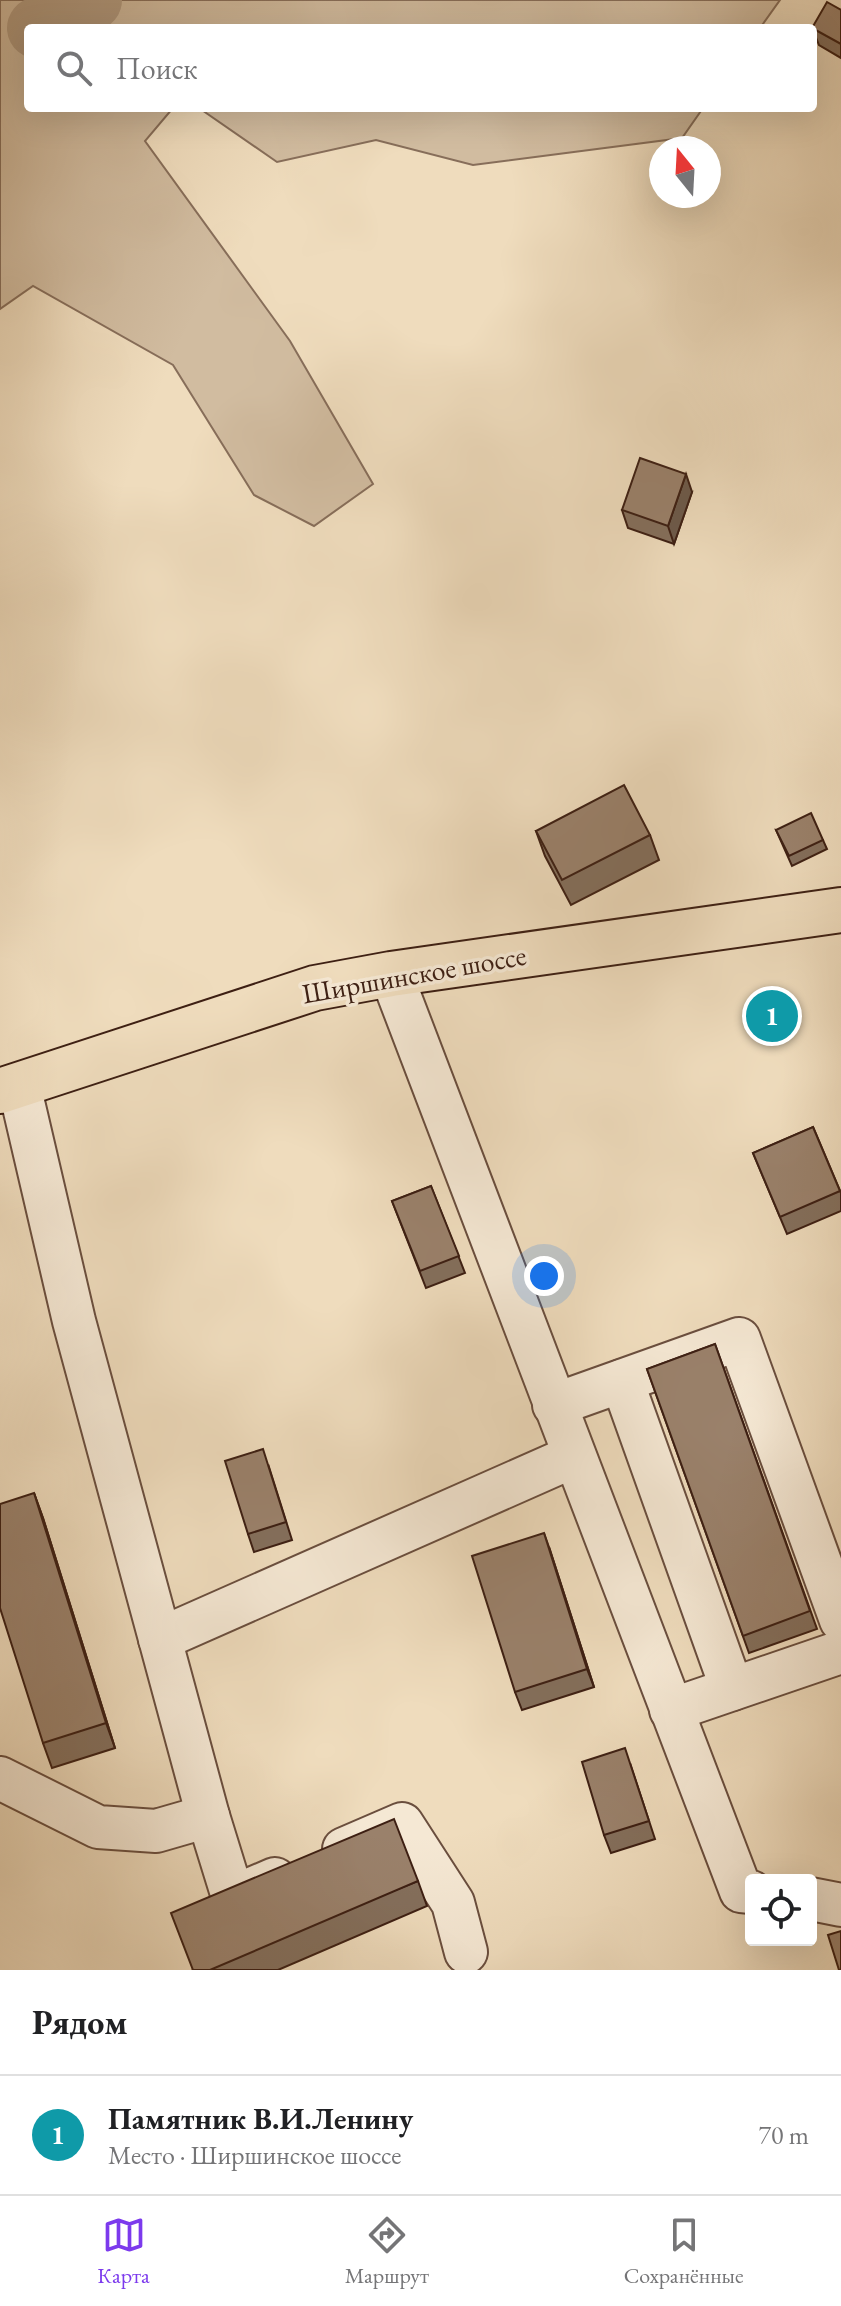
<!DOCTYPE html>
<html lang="ru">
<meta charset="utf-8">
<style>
:root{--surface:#fff;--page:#f2f2f2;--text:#202124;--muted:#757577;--line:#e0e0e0;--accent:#7c3aed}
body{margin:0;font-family:"EB Garamond",serif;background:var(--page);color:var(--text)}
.controls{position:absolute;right:24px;bottom:24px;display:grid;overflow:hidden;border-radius:8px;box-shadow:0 8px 32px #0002}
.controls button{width:72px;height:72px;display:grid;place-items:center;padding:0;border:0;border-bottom:2px solid var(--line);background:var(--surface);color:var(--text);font:40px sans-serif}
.compass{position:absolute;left:649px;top:136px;width:72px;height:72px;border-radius:50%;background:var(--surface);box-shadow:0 8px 32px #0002;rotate:342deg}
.you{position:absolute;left:544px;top:1276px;width:28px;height:28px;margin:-20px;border:6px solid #fff;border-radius:50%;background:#1a73e8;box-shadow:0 0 0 12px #1a73e833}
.badge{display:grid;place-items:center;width:52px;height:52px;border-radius:50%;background:var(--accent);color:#fff;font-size:26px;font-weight:700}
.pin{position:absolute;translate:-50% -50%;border:4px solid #fff;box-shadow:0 2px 8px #0006}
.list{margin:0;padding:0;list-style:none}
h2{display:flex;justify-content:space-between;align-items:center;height:104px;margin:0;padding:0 32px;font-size:34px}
h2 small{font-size:26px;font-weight:400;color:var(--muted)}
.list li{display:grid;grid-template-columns:52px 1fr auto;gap:24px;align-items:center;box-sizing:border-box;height:120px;padding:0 32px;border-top:2px solid var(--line)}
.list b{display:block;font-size:30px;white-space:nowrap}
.list p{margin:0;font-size:26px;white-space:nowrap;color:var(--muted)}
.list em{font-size:26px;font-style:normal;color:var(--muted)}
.icon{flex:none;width:44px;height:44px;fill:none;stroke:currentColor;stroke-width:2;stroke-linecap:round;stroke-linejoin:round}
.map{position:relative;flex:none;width:841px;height:1970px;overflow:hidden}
.search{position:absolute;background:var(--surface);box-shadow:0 8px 32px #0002;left:24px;right:24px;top:24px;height:88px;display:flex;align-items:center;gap:20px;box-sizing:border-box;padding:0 28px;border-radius:8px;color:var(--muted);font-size:30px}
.sheet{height:224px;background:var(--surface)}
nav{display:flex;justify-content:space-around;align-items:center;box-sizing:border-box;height:112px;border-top:2px solid var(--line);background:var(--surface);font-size:22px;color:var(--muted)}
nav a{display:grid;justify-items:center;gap:4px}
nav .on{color:var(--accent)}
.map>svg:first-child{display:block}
</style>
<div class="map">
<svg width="841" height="1970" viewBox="0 0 841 1970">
<rect width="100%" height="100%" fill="#efdcbd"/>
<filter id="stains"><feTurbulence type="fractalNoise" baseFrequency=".0025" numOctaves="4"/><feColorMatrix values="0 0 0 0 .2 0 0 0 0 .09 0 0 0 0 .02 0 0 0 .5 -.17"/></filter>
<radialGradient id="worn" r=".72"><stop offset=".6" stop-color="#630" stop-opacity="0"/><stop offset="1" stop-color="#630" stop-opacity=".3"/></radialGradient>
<g fill="#d1bca0" stroke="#876e5a" stroke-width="2">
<polygon points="0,0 780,0 760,28 28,28 28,108 173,108 145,141 290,341 373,484 314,526 254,495 173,365 33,286 0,309"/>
<polygon points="199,108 703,108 682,138 473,165 376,140 277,162"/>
</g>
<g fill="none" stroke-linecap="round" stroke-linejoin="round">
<polyline stroke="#b29c83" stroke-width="62" points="38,28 91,0"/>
<defs>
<g id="minor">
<polyline points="391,974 741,1891 751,1892"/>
<polyline points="622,1381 732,1689"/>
<polyline points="554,1405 739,1339 841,1620"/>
<polyline points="160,1639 574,1456"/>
<polyline points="671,1710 841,1652"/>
<polyline points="0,1778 98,1827 156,1831 208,1816 74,1321 19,1085"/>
<polyline points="208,1816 233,1897 275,1879"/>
<polyline points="344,1849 402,1824 453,1903 466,1952"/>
<polyline points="811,1899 841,1905"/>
</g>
<polyline id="major" points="0,1091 315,988 391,974 841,910"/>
</defs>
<use href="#minor" stroke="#6a4e3e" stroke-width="46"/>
<use href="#major" stroke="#3d1f13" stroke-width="48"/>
<use href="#minor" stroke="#f5e8d4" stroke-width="42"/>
<use href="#major" stroke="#efdcbd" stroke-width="44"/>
</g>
<g fill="#846f5c" stroke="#3d1f13" stroke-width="2">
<polygon points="841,10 841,58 819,45 813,30 813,28"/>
<polygon points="692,492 674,544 628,528 622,510"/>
<polygon points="776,830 823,840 827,849 792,866"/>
<polygon points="536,831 650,835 659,860 571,905 545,856"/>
<polygon points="813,1127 841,1193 841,1211 787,1234 753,1153"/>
<polygon points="431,1186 465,1273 426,1288 392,1201"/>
<polygon points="715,1344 817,1629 749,1653 647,1369"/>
<polygon points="269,1467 292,1540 254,1552 248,1534"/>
<polygon points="34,1493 43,1518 115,1748 52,1768 43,1743"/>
<polygon points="550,1550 594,1687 522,1710 515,1692"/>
<polygon points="631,1766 655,1839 611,1853 604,1835"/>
<polygon points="418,1881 427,1906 278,1970 192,1970"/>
</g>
<g fill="#6c5a4b" stroke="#3d1f13" stroke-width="2">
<polygon points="686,474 692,492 674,544 668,526"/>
<polygon points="34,1493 43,1518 115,1748 106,1723"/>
<polygon points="544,1533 550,1550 594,1687 587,1669"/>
</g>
<g fill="#9a816b" stroke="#3d1f13" stroke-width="2">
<polygon points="827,2 841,10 841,44 812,28"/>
<polygon points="640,458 686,474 668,526 622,510"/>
<polygon points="624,785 650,835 562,880 536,831"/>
<polygon points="811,813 823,840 789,856 776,830"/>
<polygon points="813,1127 840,1191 780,1217 753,1153"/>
<polygon points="431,1186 459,1256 420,1271 392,1201"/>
<polygon points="715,1344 810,1611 743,1636 647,1369"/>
<polygon points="263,1449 286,1522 248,1534 225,1461"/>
<polygon points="34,1493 106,1723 43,1743 0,1608 0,1504"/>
<polygon points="544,1533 587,1669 515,1692 472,1556"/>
<polygon points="625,1748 649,1821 604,1835 582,1762"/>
<polygon points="394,1819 418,1881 210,1970 193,1970 171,1913"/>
<polygon points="841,1931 841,1970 839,1970 828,1935"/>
</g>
<g text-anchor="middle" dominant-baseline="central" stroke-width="7" stroke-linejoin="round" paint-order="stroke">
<g font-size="28" fill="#3d1f13" stroke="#f5e8d4">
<text transform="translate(414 974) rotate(-10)">Ширшинское шоссе</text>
</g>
</g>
<rect width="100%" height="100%" filter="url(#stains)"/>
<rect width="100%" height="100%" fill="url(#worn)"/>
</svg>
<div class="controls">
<button><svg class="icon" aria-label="locate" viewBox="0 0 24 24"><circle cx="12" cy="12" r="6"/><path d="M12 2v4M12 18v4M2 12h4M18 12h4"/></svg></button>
</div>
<svg class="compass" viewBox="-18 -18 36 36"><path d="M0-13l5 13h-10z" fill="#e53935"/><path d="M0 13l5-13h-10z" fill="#757577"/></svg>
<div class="you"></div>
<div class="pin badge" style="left:772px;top:1016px;background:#0f9aa8">1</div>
<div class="search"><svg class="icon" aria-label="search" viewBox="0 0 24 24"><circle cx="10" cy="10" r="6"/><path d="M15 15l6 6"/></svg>Поиск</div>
</div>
<section class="sheet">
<h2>Рядом<small></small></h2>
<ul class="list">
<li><span class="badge" style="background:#0f9aa8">1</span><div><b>Памятник В.И.Ленину</b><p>Место · Ширшинское шоссе</p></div><em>70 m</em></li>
</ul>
</section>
<nav>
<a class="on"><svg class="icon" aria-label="map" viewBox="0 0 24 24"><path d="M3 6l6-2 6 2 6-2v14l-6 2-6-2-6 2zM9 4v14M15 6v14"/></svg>Карта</a>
<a><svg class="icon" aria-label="directions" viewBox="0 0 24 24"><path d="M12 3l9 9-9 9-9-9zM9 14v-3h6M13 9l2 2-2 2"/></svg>Маршрут</a>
<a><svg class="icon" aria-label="saved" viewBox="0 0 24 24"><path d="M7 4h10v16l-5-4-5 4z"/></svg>Сохранённые</a>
</nav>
